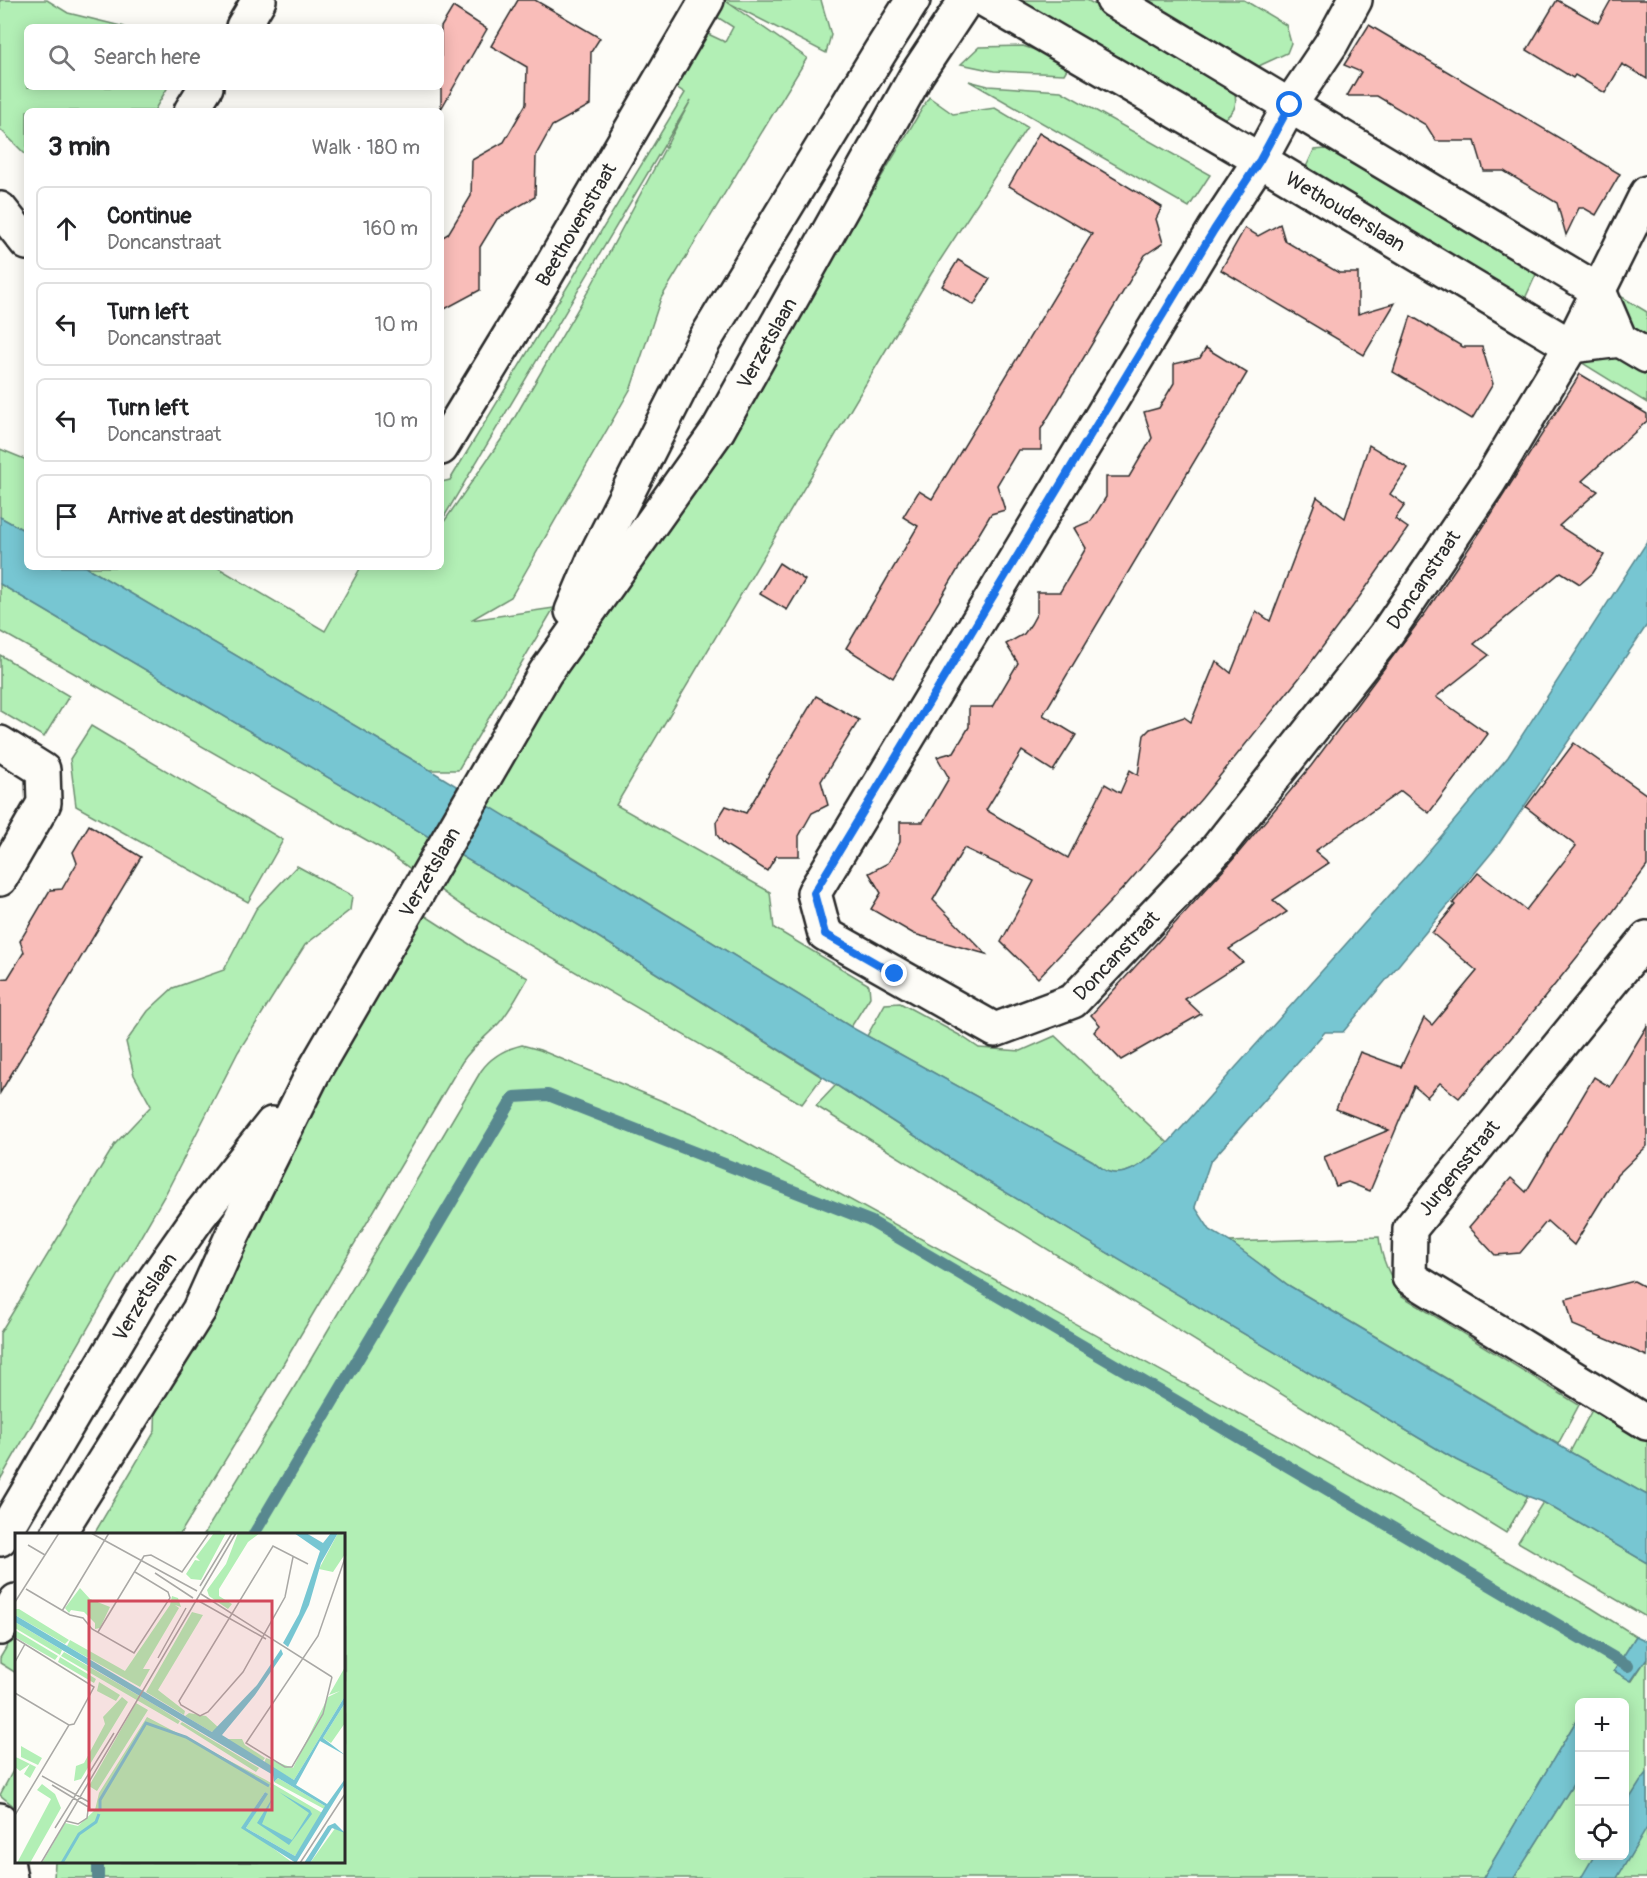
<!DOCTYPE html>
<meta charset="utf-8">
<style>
:root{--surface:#fff;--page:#f2f2f2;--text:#202124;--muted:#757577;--line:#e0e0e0}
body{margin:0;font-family:Pangolin,sans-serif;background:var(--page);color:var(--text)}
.controls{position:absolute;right:18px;bottom:18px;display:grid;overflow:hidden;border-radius:9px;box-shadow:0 3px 15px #0003}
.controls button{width:54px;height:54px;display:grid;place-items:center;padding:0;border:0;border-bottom:2px solid var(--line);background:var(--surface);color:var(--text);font:30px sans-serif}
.stop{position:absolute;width:18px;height:18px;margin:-14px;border:4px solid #1a73e8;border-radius:50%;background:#fff}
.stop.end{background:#1a73e8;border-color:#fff;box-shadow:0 2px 6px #0008}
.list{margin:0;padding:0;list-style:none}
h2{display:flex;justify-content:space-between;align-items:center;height:78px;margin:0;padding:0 24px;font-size:26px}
h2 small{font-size:20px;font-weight:400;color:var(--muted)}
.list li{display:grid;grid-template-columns:39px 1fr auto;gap:18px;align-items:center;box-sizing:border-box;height:84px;margin:0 12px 12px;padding:0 12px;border:2px solid var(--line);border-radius:9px}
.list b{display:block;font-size:22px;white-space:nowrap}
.list p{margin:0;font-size:20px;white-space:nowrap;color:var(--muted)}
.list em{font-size:20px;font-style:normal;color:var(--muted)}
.icon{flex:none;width:33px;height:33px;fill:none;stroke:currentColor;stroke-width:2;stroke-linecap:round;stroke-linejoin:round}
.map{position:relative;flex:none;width:1647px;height:1878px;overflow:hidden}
.search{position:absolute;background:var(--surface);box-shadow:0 3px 15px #0003;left:24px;top:24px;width:420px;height:66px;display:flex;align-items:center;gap:15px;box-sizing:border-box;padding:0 21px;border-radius:9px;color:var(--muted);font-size:22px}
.panel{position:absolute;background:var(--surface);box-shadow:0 3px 15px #0003;left:24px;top:108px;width:420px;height:462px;border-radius:9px}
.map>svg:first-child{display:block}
</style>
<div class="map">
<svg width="1647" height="1878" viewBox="0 0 1647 1878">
<rect width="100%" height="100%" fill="#fdfcf7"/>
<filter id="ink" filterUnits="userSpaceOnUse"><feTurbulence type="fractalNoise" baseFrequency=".0167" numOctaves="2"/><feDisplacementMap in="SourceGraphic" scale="12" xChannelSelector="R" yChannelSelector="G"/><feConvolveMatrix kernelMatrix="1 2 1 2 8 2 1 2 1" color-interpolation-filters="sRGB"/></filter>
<g filter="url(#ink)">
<g fill="#b2efb5" stroke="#6e8d70" stroke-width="1.5">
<polygon points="0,0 47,0 68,13 125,27 27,27 27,87 168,87 154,111 27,111 27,156 0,129"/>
<polygon points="720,0 821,0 831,35 826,53 727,2 807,58 661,298 631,388 511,597 471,620 554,608 458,770 430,770 86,567 217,567 325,631 361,567 441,567 441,526 505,434 590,288 691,100 441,522 441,482 450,480 685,93 670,83 707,27 710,29 708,34 725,42 733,27 714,15"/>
<path d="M1023,0H1087L1233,83C1237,100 1239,111 1222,120L1023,5Z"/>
<polygon points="1140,0 1244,0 1286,25 1291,43 1287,53 1261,65 1254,71"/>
<polygon points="1023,46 1056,57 1070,64 1064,74 994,71 961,64 979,47"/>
<polygon points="969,81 988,86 1061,91 1210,175 1189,207"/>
<polygon points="929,97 953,114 995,108 1027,127 931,274 616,805 770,892 774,928 869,985 870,997 851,1027 513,820 485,807 588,636 718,451"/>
<polygon points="1326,149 1538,270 1523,303 1314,182 1306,167 1314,150"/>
<polygon points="1612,291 1647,312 1647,342 1627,330"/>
<polygon points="1617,355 1647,373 1647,403 1579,361"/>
<polygon points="0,449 27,460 27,532 0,517"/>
<polygon points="0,584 592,933 822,1077 802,1104 461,905 384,850 0,631"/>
<polygon points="0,655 69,696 44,737 0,711"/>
<polygon points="91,726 283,840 248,902 76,806 70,759"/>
<polygon points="297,866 352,896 350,910 305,945 238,1052 166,1193 0,1480 0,1333 115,1144 151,1106 134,1075 126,1042 148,1011 173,988 224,970 256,909"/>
<path d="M421,913L477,949L528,978C519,993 511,1010 499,1023C487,1036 473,1046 462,1062L275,1378L180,1534H94L155,1431L156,1394L247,1223Z"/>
<path d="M900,1003L961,1036L979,1048L1021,1051L1055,1036L1168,1143C1153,1155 1130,1179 1109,1172C1104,1171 1098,1165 1093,1161L867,1036L885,1004Z"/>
<path d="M522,1045L540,1050L696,1115L1590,1607L1636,1636L1614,1671L1632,1681L1647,1658V1878H1514L1579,1775L1580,1856H1624V1702H1580L1579,1716L1483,1878H54L55,1862H344V1534H204L295,1386L481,1071C491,1057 505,1049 522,1045Z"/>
<polygon points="836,1085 965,1168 1456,1460 1528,1496 1506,1533 816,1106"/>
<path d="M1379,1237C1381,1259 1391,1278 1402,1296L1579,1405L1558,1444L1288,1285L1230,1242Z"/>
<polygon points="1593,1408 1647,1440 1647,1495 1570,1452"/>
<polygon points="1543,1502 1647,1563 1646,1617 1518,1542"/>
<polygon points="16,1631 16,1673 0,1663 0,1658"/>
<polygon points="16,1765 16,1808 0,1795"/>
</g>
<g fill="#77c6d2" stroke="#59888f" stroke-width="1.5">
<path d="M0,517L27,532V567H86L430,770L851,1027L1093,1161C1098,1165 1104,1171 1109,1172C1130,1179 1153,1155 1168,1143L1422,859L1508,757L1647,542V625L1498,845L1343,1032H1325L1210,1162L1195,1207L1210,1230L1230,1242L1288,1285L1570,1452L1647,1495V1563L1543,1502L1527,1496L1456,1460L965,1168L836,1085L592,933L0,584Z"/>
<polygon points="1636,1636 1647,1641 1647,1658 1631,1681 1614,1671"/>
<polygon points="1579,1716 1579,1775 1514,1878 1483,1878"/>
<polygon points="1647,1773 1647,1828 1617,1878 1581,1878 1594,1856 1624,1856 1625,1806 1640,1782"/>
</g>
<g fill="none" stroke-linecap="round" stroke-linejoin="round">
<g stroke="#59888f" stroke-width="12">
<polyline points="254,1534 514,1097 548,1095 870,1221 1628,1666"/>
<polyline points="98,1878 98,1862"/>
</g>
</g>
<g fill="#f9bdb9" stroke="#2b2b2b" stroke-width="1.5">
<polygon points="518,0 535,0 600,38 591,52 590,105 552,126 536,155 535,197 497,219 480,247 480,290 441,311 441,238 448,234 471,196 472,160 504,142 526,104 527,67 491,46"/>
<polygon points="1557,0 1598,23 1611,0 1647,0 1647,79 1622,64 1605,93 1575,75 1573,78 1527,50"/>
<polygon points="453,7 487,29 441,109 441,27"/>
<polygon points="1369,25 1620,174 1596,215 1584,208 1579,208 1566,235 1557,203 1504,171 1484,171 1475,141 1436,141 1426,125 1377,96 1347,96 1361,72 1344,65"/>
<polygon points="1039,133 1162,207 1156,219 1163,243 1145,255 1041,429 1041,450 1018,450 997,485 1005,510 991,514 893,678 846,648 918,526 903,517 919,491 932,499 1092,234 1009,186"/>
<polygon points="1280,224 1285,241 1339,273 1358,273 1358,314 1395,303 1364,355 1221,270 1245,228 1258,236"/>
<polygon points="958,260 990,279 974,305 942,286"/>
<polygon points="1411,316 1463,347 1482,347 1493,384 1472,419 1393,372"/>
<polygon points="1206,348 1247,373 1043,715 1076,735 1053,771 1022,751 986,810 1068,858 1105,784 1120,793 1130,770 1138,775 1144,735 1150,729 1184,717 1191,722 1216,661 1231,673 1256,611 1270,621 1317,497 1345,518 1369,445 1408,468 1390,494 1405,505 1395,519 1408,528 1353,606 1300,677 1202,798 1127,884 1038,978 1001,942 1034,881 964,848 933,900 986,954 914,934 871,909 881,893 869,873 888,863 900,842 900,822 923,822 932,807 949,778 937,757 954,752 969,727 969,707 992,707 1018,663 1006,644 1024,634 1031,624 1037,613 1037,592 1060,592 1086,548 1074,528 1091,521 1106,497 1106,477 1129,477 1152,438 1144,412 1159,408 1174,383 1174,364 1200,358"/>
<polygon points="1580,374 1647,414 1647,421 1582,481 1598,491 1559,526 1604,555 1593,573 1580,584 1561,572 1474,644 1489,655 1436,697 1488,734 1429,813 1401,791 1315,851 1329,863 1273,900 1287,912 1229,949 1243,962 1185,999 1201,1014 1121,1060 1094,1032 1100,1025 1091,1015 1230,863 1311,766 1426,612 1482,529"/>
<polygon points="779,563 805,580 787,610 760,594"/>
<polygon points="816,696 859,720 821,781 828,805 812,813 799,836 799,856 776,856 767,871 724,844 717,835 716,822 726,806 746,813"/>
<polygon points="1574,743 1647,795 1647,866 1606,921 1524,1023 1459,1098 1440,1083 1427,1097 1414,1086 1370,1191 1348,1182 1336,1186 1324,1157 1389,1130 1336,1109 1360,1052 1401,1067 1424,1018 1432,1025 1477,971 1432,933 1455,905 1453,903 1478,873 1526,910 1576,846 1526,807"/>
<polygon points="89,825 141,857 0,1093 0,979 8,978 24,952 20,941 50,890 62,889 77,863 73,852"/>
<polygon points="1647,1026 1647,1146 1617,1175 1574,1245 1547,1221 1520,1253 1495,1255 1469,1227 1511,1178 1526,1192 1594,1077 1610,1087"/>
<polygon points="1634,1281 1647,1288 1647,1356 1573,1325 1566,1299"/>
</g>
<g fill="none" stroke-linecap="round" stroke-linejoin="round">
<defs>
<g id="minor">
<path id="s1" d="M985,0L1260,160L1571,346L1620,340"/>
<polyline points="1113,0 1599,291 1620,340 1647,356"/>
<path id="s2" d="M1355,0L1331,44L1290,105L1260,160L1214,230L814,893L825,934L995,1030L1073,1001L1216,850L1385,636L1489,482L1571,346L1647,193"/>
<polyline points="243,27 259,0"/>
<polyline points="191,111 206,87"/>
<polyline points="0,209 27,243"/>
<path id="s3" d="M441,448L541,284L707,0"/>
<polyline points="0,743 43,770 44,803 0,879"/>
<polyline points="1647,938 1410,1229 1409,1277 1647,1423"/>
<polyline points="0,1820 10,1878"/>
</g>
<g id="major">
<polyline points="572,611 594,559 703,343 880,52 913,0"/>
<path id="s4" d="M58,1534L199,1310L233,1234L314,1071L545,673L718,430L917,74L966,0"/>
<path id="s5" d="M0,1539L145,1293L199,1216L272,1124"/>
<polyline points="0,1628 16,1601"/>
</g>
</defs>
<use href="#minor" stroke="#2b2b2b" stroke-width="38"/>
<use href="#major" stroke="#2b2b2b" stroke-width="38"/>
<use href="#minor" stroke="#fdfcf7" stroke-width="33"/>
<use href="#major" stroke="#fdfcf7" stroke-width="33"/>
</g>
</g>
<g fill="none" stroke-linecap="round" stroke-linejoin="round" filter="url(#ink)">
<polyline stroke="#1a73e8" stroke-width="8" points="895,974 825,934 814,893 1214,230 1260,160 1290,105"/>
</g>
<g text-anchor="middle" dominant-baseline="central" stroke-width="4.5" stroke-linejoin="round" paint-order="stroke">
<g font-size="20" fill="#2b2b2b" stroke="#fdfcf7">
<text stroke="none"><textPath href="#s1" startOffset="418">Wethouderslaan</textPath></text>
<text stroke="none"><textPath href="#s3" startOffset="261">Beethovenstraat</textPath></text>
<text stroke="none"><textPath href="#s4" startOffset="1388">Verzetslaan</textPath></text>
<text stroke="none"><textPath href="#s2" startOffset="1914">Doncanstraat</textPath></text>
<text stroke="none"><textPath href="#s4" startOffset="760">Verzetslaan</textPath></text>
<text stroke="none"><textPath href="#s2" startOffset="1428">Doncanstraat</textPath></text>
<text transform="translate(1459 1168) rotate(-51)">Jurgensstraat</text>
<text stroke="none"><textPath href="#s5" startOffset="282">Verzetslaan</textPath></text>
</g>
</g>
<g transform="translate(15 1533)">
<rect width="330" height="330" fill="#fdfcf7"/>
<path d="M199,0H211L186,47L176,46L171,41L180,27L185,28L181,24ZM223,0H245L233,9L204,56V63L217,71L213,76L194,63L192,57L211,31ZM323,0L330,2V21L318,39L304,36ZM65,55L75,66L95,74L85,95L80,96V90L69,79L56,77L54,80L50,75ZM157,63L163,65L166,74L160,72L164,75L128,136H135L125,154L52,113L55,107L110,138L155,72ZM0,76H4L54,107L50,111L0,82ZM177,79L188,82L143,157L170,178L169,182L131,159ZM0,89L47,117L45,122L0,95ZM0,97L43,123L40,127L0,104ZM49,119L140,172L165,188L163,191L46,123ZM45,124L81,146L79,150L43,129ZM330,134V163L279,247L249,230L251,225L278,235L313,164L325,158L314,162ZM84,149L105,162L101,168L82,158ZM107,164L113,169L66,246L59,248L61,233L69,230L90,191L88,184ZM121,170L133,177L82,258L74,253ZM330,170V190L316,210L308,205ZM174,180L191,183L204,195L197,199L170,183ZM132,184L251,247L256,250L255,255L258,251L309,281L280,323L231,295L252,261L250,259L228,293L278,330H27L50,290L63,293L80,277L84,260ZM167,189L244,235L241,239L165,191ZM211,206H227L230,212L250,225L247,229ZM6,213L27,225L23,232L6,224ZM0,224L3,225L21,234L15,245L9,241L15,231L5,238L0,234ZM263,245L310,273L311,277L259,249ZM27,251L40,261L46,275L15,330H2L36,266L22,257ZM321,294L330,300V330H295Z" fill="#b2efb5"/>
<path d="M279,0H291L308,10L316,0H323L306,30L294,72L273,114L268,110L284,81L305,18ZM0,82L197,199L242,152L266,116L268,121L240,162L207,202L279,247L330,163V170L308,205L330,222L305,208L281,252L312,271L330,246V251L281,330L226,295L250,259L253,261L231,295L280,323L310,273L263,245L259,249L258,242L0,89ZM264,259L295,277L297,281L274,312L242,290L258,264L247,291L277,307L294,280ZM320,290L330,300L317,295L295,330H289L313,293Z" fill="#77c6d2"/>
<path fill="none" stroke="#77c6d2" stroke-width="3" d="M85,278V267L131,190L171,204L254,253M47,330L64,301L81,289L84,281"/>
<path fill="none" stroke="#a9a8a5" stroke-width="1.5" d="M76,0L182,58M13,12L30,22M278,24L270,64L228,139L193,179L185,183L166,172L164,168L258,13L293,31M140,40L178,65M185,53L217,0M11,56L55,82L68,85L77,96L119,120L155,65L153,59L120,39M186,61L317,144M182,67L251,106M0,69L44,0M47,78L94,0M83,99L129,23L136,22L167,39L194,0M0,105L79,154L59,191L54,192M143,125L171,75M0,129L10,111M317,144L308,181L277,234H270L231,210L303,103L330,25M0,160L54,192L0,282M27,243L74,269L72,285L63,291L51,288M37,252L75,275M40,295L99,200M26,330L221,0M285,330L330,261"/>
<path fill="#d1495b" fill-opacity="0.15" stroke="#d1495b" stroke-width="3" d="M74,68H257V277H74Z"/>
<rect width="330" height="330" fill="none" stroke="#2b2b2b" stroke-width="3"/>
</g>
</svg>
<div class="controls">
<button>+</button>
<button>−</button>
<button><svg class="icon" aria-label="locate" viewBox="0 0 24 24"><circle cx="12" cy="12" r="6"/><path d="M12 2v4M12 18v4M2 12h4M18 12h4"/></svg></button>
</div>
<div class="stop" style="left:1290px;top:105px"></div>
<div class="stop end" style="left:895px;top:974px"></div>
<div class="search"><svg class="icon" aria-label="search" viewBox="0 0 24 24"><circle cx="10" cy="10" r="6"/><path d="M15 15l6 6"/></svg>Search here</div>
<section class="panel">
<h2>3 min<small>Walk · 180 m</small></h2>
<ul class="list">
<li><svg class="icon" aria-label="ahead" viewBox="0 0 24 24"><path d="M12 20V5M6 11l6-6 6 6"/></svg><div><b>Continue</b><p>Doncanstraat</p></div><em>160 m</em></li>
<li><svg class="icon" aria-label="left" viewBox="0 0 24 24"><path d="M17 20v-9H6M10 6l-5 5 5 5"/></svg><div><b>Turn left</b><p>Doncanstraat</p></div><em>10 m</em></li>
<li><svg class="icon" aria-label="left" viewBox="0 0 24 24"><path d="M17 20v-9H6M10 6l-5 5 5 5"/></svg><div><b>Turn left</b><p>Doncanstraat</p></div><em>10 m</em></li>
<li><svg class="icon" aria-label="arrive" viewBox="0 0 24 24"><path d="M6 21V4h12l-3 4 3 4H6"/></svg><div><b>Arrive at destination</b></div></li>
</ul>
</section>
</div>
